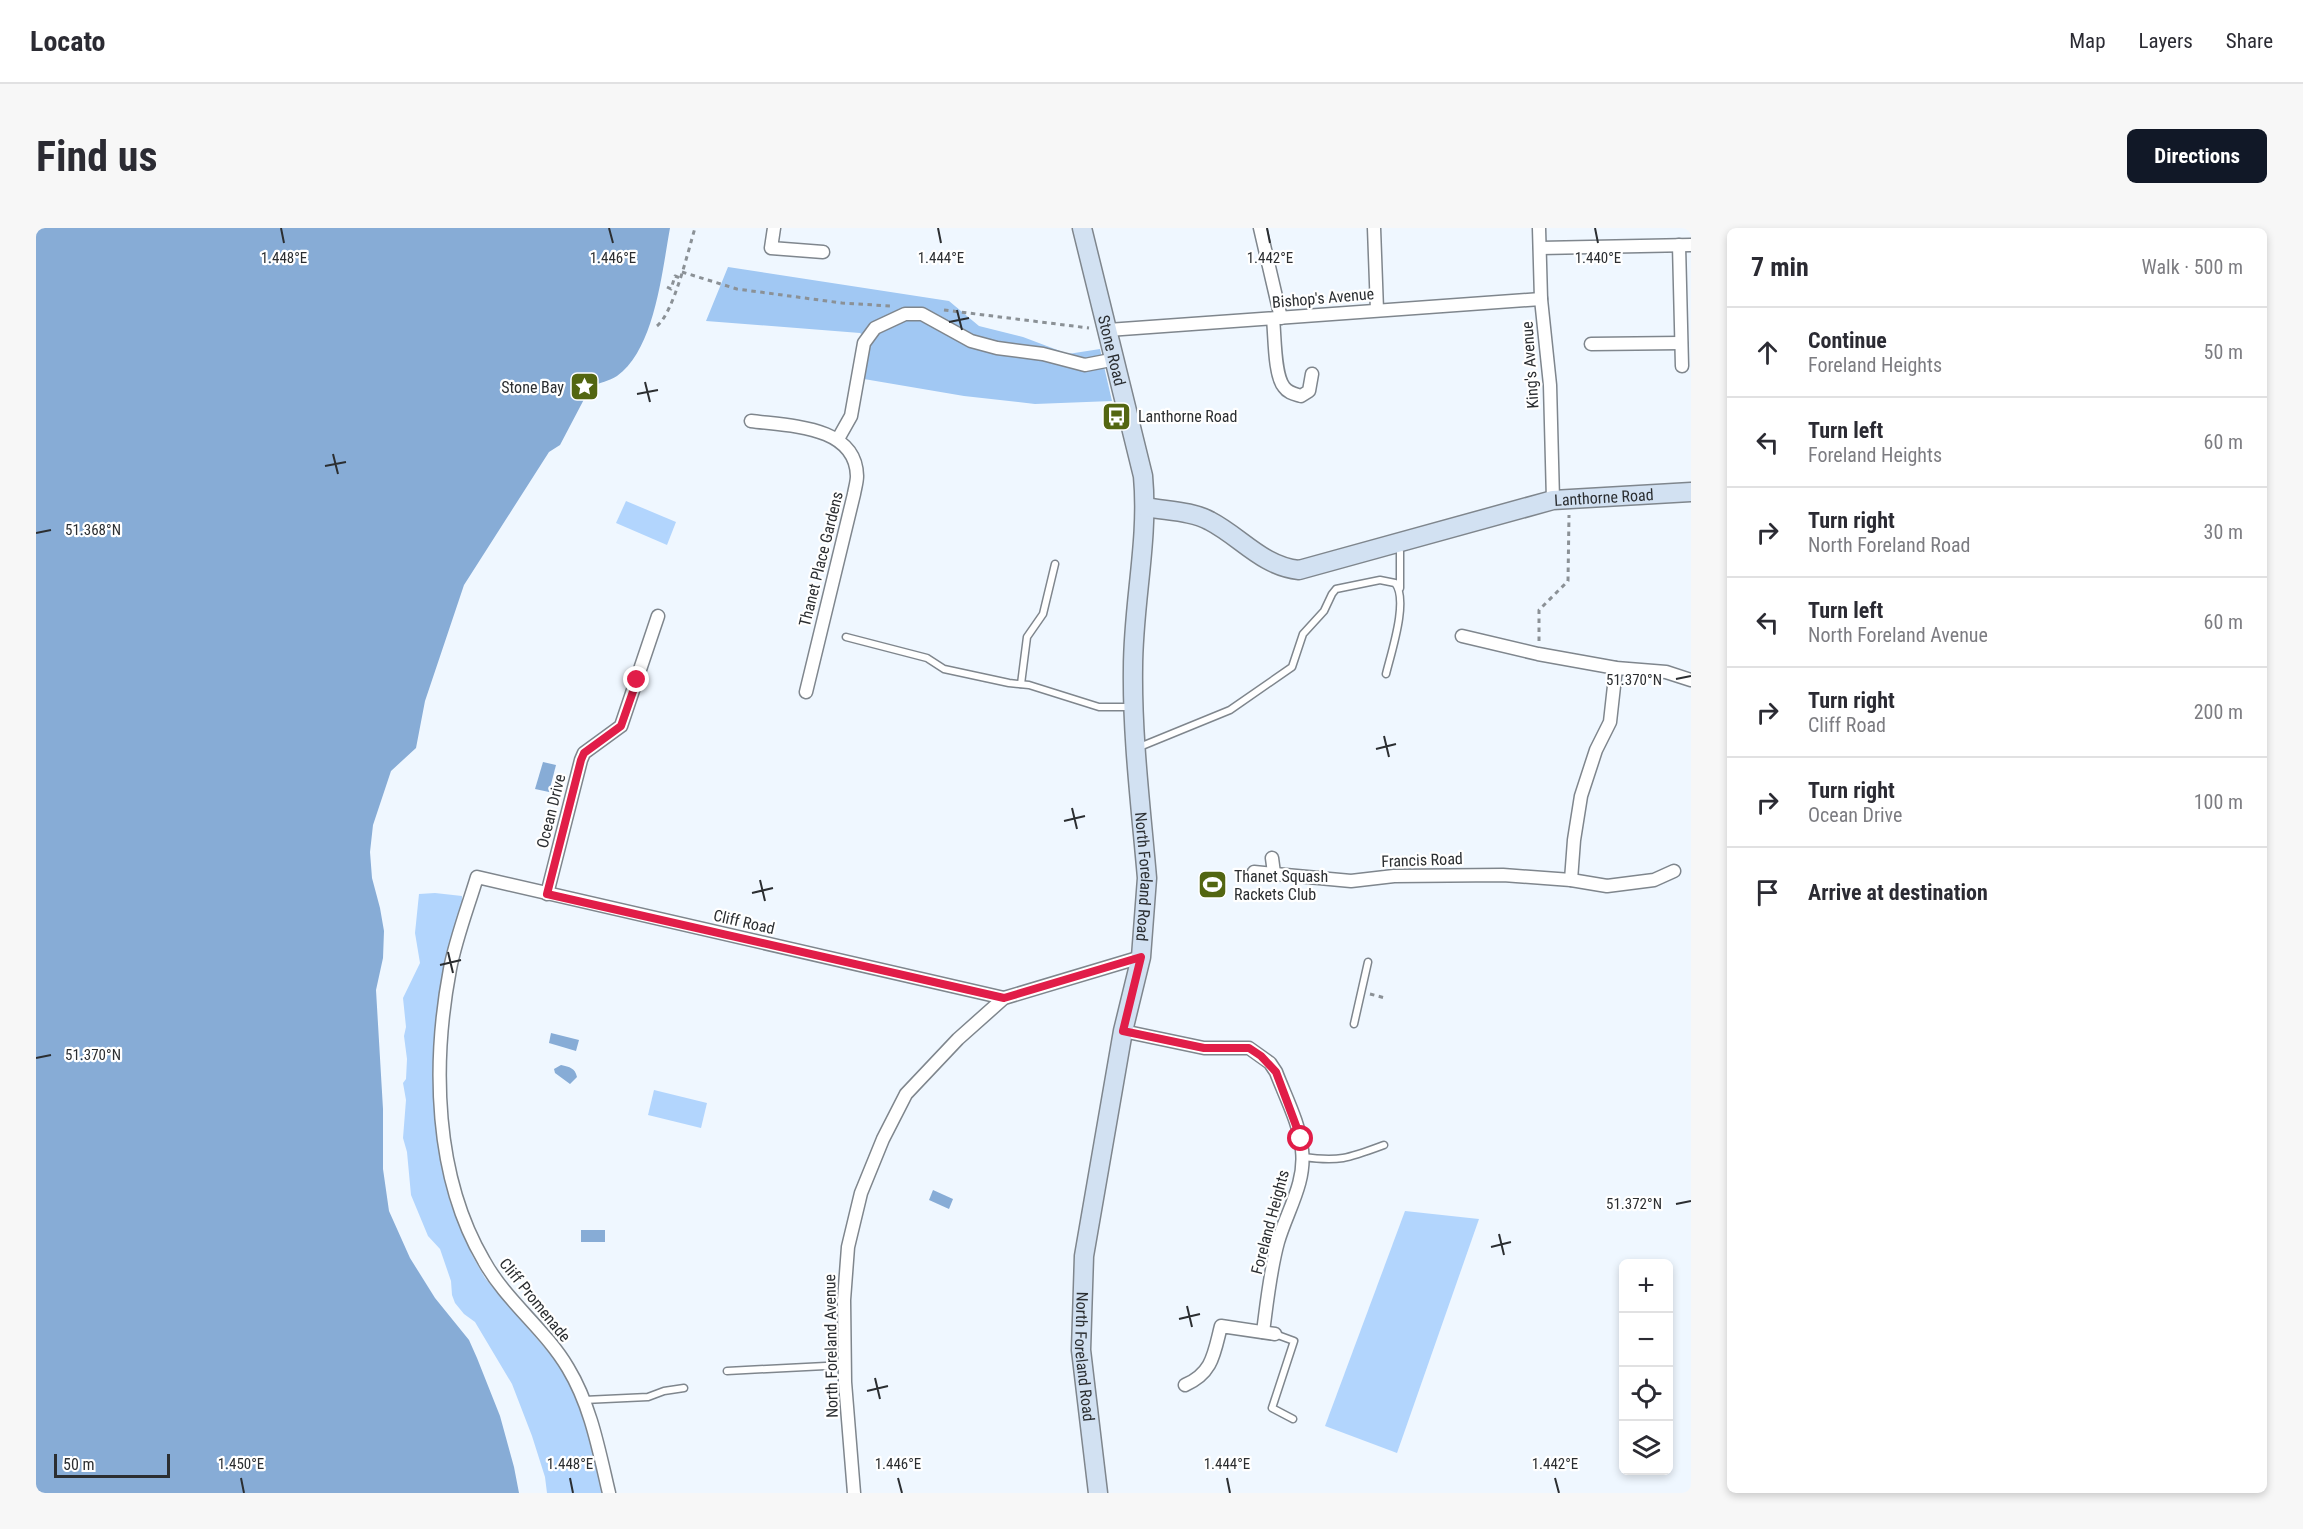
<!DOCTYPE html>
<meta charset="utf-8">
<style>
:root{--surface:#fff;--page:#f7f7f7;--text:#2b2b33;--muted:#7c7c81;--line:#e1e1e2;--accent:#111827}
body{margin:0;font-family:"Roboto Condensed",sans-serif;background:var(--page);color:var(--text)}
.controls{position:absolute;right:18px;bottom:18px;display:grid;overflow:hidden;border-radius:9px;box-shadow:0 3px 9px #0003}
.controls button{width:54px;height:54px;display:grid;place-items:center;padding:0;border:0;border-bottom:2px solid var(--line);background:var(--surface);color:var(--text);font:30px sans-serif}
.scale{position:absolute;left:18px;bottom:15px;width:116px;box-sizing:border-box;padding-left:6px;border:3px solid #2b2e31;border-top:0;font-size:16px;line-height:21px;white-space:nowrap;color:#2b2e31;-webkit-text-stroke:4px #fff;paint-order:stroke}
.stop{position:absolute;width:18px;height:18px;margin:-14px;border:4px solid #e11d48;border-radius:50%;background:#fff}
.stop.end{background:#e11d48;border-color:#fff;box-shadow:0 2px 6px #0008}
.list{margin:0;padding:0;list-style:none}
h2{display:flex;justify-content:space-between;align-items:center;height:78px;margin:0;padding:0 24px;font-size:26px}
h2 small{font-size:20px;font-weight:400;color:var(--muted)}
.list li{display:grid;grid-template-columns:39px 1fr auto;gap:18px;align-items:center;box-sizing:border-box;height:90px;padding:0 24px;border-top:2px solid var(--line)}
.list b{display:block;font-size:22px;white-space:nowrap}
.list p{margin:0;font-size:20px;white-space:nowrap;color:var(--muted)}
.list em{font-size:20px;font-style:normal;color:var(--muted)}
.icon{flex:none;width:33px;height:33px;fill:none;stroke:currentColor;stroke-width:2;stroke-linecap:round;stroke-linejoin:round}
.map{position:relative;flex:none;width:1655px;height:1265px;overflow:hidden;border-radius:9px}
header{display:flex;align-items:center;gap:36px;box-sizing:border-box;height:84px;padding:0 30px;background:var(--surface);border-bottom:2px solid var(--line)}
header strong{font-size:28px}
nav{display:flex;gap:33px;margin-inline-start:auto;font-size:21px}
.intro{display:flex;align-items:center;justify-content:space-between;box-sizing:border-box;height:144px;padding:0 36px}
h1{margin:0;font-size:42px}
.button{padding:15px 27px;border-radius:9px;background:var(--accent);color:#fff;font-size:21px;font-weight:700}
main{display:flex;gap:36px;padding:0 36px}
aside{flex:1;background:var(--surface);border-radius:9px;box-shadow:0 3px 9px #0003}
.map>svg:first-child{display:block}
</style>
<header>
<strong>Locato</strong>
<nav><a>Map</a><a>Layers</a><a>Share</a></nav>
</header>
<div class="intro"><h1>Find us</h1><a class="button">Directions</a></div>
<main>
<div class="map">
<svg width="1655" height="1265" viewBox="0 0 1655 1265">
<rect width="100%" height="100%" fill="#eff7ff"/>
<g fill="#b2d5fd">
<polygon points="590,273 640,294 631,317 580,295"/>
<path d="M399,665L426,668V680L420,695L402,773L399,820L400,903L407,945L414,974L436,1027L449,1050L526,1140C546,1179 557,1223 566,1265H511L509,1249L496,1208L476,1156L439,1094L428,1086L419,1075L416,1067L415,1053L404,1021L392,1008L375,967L371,924L367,910L370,872L367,855L370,851L371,831L368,808L370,799L367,770L384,735L379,705L383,666Z"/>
<polygon points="618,862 671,875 665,900 612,887"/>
<polygon points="1369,983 1443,991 1361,1225 1289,1198"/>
</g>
<polygon fill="#a1c8f3" points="692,39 913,73 943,98 987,109 1032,126 1064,121 1076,173 999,176 928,168 822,150 835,113 824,105 670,93"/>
<g fill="#87acd6">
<path d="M0,0H634C626,43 619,121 581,148C573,153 564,155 555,158L524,217L513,224L428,357L389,473L380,520L355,543L337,597L334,624L336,650L344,680L348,703L347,730L340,762L347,881V941L353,983L374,1030L399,1070L433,1112L441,1130L464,1188L478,1239L483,1265H0Z"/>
<polygon points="507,534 520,537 513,564 499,561"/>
<polygon points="515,805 543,812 540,823 513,815"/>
<path d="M525,837C534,839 539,840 541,849L534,856L519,845L518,841Z"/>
<polygon points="897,962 917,971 913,981 893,972"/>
<rect x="545" y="1002" width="24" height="12"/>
</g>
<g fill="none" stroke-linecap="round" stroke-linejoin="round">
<defs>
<g id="lane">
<polyline points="1362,318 1364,324 1364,360"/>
<polyline points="810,409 891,430 908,441 973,455 993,457 1063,479 1094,479"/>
<polyline points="985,456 991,409 1007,386 1019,336"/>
<path d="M1101,520L1194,482L1256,439L1267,406L1288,383L1296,366L1300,361L1344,352L1359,355C1373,372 1355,425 1350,446"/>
<polyline points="1318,796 1332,734"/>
<path d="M1267,929C1304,934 1313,930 1348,917"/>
<polyline points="1239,1106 1258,1113 1236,1180 1257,1191"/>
<polyline points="691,1143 809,1137"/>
<polyline points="548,1172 612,1169 628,1163 648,1160"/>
</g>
<g id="street">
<polyline points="738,0 735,20 787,24"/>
<polyline points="1224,0 1245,90"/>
<polyline points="1338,0 1341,82"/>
<polyline points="1503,0 1505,71 1514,157 1517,272"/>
<polyline points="1643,17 1646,138"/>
<polyline points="1504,20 1655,17"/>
<path d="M1237,91C1239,108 1238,147 1248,159C1252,165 1259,166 1265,168L1273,163L1276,146"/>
<polyline points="1072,102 1505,71"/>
<polyline points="1555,116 1645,115"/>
<path d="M715,193C752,198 820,197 821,248C821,254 819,260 818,266L770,464"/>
<polyline points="802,211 815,188 828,115 839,100 869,86 886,86 935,113 961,120 1007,126 1049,137 1080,131"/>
<polyline points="1426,408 1502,426 1580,440 1630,444 1655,452"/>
<polyline points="1236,630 1238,645"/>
<polyline points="1218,644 1315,653 1358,648 1467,647 1535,652 1571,658 1618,652 1638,643"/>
<polyline points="1535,652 1538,612 1545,568 1560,522 1574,494 1580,440"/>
<polyline points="511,666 545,532 548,525 585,498 622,388"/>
<path d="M1087,803L1168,820H1213L1234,835L1240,844C1249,868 1264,896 1266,922C1270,955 1251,983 1242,1014C1234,1043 1231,1074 1227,1104"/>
<path d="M1149,1157C1177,1145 1178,1125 1185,1098L1239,1106"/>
<path d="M573,1265C563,1223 555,1178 532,1140C509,1101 470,1073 448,1033C398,948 396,836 414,741C420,710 432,679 441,649L968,770"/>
<polyline points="818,1265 809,1154 808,1072 812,1019 825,965 847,911 870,866 922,811 968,770 1105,729"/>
</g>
<g id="secondary">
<path id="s1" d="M1046,0L1107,248C1113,312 1097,375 1097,440C1096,509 1105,580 1111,650L1105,729L1087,803L1048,1028L1045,1122L1062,1265"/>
<path id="s2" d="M1110,279C1130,283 1156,283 1174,293C1205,309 1226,338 1263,342L1517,272L1655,264"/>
</g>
</defs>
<use href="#lane" stroke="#7f868d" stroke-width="9"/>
<use href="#street" stroke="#7f868d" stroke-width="15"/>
<use href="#secondary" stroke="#7f868d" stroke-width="21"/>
<g stroke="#8b9196" stroke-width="3" stroke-dasharray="4.5 4.5" stroke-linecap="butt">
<polyline points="646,44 701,61 806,75 854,78"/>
<polyline points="631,59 635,61 639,48 644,50"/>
<polyline points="908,82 1053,100"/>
<path d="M621,98C638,84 652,23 659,0"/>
<polyline points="1503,413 1503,382 1532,353 1533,287"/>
<polyline points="1334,766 1349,770"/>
</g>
<use href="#lane" stroke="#fff" stroke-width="6"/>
<use href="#street" stroke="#fff" stroke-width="12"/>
<use href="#secondary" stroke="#d2e1f2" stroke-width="18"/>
</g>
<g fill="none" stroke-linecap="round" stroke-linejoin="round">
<polyline stroke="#e11d48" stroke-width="8" points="601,452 585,498 548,525 545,532 511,666 968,770 1105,729 1087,803 1168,820 1213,820 1225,828 1240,844 1265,911"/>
</g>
<path fill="none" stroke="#2b2e31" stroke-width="2" d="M245,0L248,15M573,0L577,15M902,0L905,15M1231,0L1234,15M1559,0L1562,15M921,82L926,102M913,94L933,90M609,154L614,174M601,166L622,162M297,226L302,246M289,238L310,234M0,305L15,302M1640,451L1655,448M1348,508L1353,529M1340,521L1360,516M1036,580L1041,601M1028,593L1049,588M724,652L729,673M716,665L737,660M412,724L417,745M404,737L425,732M0,830L15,827M1640,976L1655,973M1463,1006L1468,1027M1455,1019L1475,1014M1151,1078L1156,1099M1143,1091L1164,1086M839,1150L844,1171M831,1163L852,1158M205,1250L208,1265M534,1250L537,1265M862,1250L866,1265M1191,1250L1194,1265M1519,1250L1523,1265"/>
<defs>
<symbol id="sight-square" viewBox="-11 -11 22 22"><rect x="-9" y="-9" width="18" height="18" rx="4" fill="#536611" stroke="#fff"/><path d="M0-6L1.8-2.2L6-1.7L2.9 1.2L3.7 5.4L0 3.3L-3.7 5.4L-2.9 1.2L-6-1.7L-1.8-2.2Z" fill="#fff"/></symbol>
<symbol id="bus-square" viewBox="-11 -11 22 22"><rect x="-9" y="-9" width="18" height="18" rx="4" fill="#536611" stroke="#fff"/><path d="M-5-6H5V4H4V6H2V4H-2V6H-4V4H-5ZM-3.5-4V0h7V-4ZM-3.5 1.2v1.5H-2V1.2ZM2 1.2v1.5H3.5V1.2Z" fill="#fff"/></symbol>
<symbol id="stadium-square" viewBox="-11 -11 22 22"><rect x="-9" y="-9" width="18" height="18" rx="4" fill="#536611" stroke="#fff"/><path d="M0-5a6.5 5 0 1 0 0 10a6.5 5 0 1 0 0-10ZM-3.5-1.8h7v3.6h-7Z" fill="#fff"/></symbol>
</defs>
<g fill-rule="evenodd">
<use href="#sight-square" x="532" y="142" width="33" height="33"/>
<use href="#bus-square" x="1064" y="172" width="33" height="33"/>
<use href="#stadium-square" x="1160" y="640" width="33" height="33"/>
</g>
<g text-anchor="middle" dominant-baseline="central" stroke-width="4.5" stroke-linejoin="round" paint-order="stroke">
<g font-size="16" fill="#2b2e31" stroke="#fff">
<text transform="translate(1287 70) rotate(-5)">Bishop's Avenue</text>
<text stroke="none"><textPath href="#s1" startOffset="126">Stone Road</textPath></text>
<text transform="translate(1494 137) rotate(-94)">King's Avenue</text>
<text stroke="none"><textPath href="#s2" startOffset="483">Lanthorne Road</textPath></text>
<text transform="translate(785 331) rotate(-76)">Thanet Place Gardens</text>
<text transform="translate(515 583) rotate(-76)">Ocean Drive</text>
<text transform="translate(1386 632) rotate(-2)">Francis Road</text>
<text stroke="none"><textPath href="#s1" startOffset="657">North Foreland Road</textPath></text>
<text transform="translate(708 694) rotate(13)">Cliff Road</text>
<text transform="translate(1234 994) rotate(-75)">Foreland Heights</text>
<text transform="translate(499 1072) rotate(51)">Cliff Promenade</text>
<text transform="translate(795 1118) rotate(-91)">North Foreland Avenue</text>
<text stroke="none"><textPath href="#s1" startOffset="1143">North Foreland Road</textPath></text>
</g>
<g font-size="16" fill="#2b2e31" stroke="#fff" text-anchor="start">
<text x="528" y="159" text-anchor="end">Stone Bay</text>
<text x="1102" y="188">Lanthorne Road</text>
<text x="1198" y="648">Thanet Squash<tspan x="1198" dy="18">Rackets Club</tspan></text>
</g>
</g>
<g font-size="15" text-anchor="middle" fill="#2b2e31" stroke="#fff" stroke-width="4.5" stroke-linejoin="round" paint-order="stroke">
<text x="248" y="35">1.448°E</text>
<text x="577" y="35">1.446°E</text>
<text x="905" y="35">1.444°E</text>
<text x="1234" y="35">1.442°E</text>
<text x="1562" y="35">1.440°E</text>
<text x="57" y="307">51.368°N</text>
<text x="1598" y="457">51.370°N</text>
<text x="57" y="832">51.370°N</text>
<text x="1598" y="981">51.372°N</text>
<text x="205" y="1241">1.450°E</text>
<text x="534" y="1241">1.448°E</text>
<text x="862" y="1241">1.446°E</text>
<text x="1191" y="1241">1.444°E</text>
<text x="1519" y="1241">1.442°E</text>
</g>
</svg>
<div class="controls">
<button>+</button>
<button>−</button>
<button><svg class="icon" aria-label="locate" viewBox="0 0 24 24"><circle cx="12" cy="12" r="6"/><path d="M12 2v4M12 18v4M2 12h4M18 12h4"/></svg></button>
<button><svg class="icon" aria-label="layers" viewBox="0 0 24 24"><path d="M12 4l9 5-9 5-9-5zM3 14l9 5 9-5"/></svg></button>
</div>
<div class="scale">50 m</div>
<div class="stop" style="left:1265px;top:911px"></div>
<div class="stop end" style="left:601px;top:452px"></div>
</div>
<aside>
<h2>7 min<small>Walk · 500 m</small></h2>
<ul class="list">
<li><svg class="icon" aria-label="ahead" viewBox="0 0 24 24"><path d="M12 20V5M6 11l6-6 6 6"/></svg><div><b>Continue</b><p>Foreland Heights</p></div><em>50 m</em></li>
<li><svg class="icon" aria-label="left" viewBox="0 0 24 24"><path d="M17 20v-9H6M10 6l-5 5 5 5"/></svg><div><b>Turn left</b><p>Foreland Heights</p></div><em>60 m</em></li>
<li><svg class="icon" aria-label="right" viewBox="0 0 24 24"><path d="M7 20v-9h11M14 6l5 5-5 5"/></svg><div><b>Turn right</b><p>North Foreland Road</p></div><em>30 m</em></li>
<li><svg class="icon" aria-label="left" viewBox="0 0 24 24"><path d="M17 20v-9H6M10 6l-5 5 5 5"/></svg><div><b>Turn left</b><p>North Foreland Avenue</p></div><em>60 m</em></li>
<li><svg class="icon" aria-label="right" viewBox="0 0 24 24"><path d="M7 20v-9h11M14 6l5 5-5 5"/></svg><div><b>Turn right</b><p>Cliff Road</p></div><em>200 m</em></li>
<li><svg class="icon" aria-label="right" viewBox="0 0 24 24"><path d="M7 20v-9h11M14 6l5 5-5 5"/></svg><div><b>Turn right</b><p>Ocean Drive</p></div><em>100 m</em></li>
<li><svg class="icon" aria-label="arrive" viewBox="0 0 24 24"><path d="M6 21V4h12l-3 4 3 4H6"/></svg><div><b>Arrive at destination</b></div></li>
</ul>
</aside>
</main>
